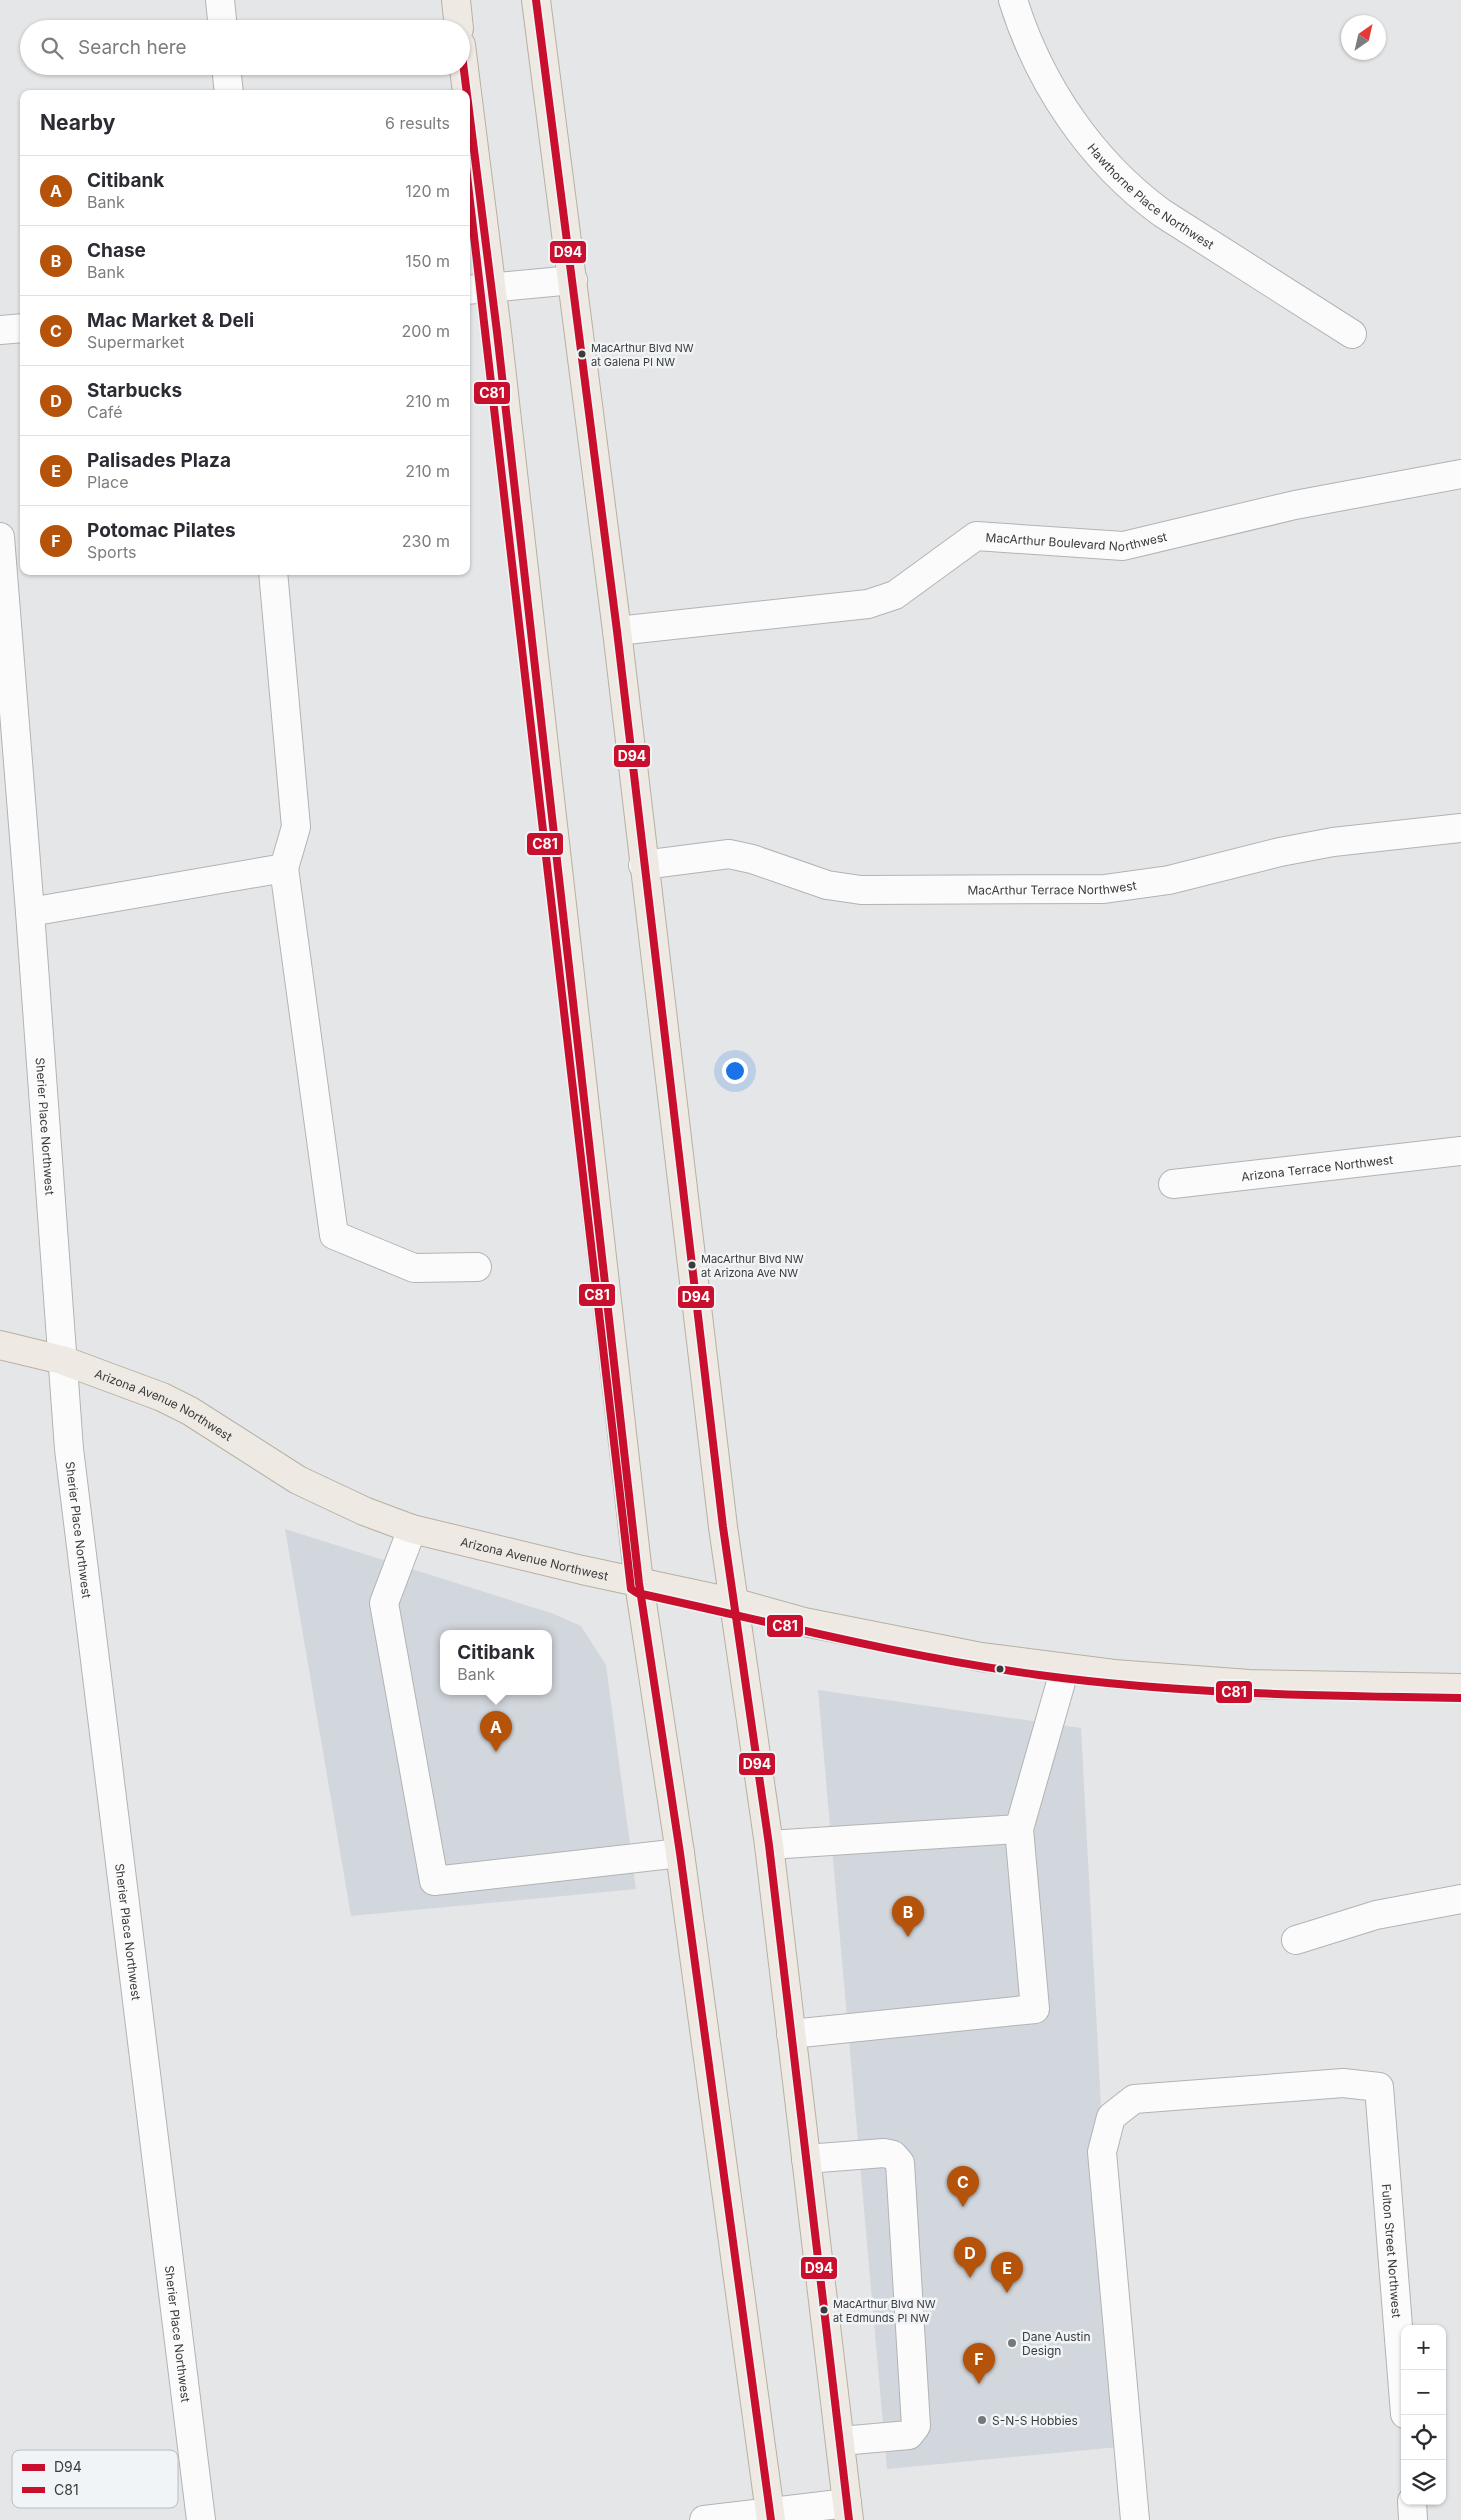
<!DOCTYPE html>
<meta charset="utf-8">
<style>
:root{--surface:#fff;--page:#f7f7f7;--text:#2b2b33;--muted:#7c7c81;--line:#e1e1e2;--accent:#b45309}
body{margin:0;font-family:Inter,sans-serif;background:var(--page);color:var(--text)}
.controls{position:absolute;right:15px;bottom:15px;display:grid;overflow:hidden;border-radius:10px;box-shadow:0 1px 4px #0004}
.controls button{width:45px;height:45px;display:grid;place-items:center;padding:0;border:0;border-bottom:1px solid var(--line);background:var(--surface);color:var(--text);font:25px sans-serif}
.compass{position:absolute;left:1341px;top:15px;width:45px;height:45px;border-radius:50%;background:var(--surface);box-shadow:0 1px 4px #0004;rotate:34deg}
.you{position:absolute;left:734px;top:1070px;width:18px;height:18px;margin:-12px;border:4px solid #fff;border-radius:50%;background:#1a73e8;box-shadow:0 0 0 8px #1a73e833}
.badge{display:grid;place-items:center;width:32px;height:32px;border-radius:50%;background:var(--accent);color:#fff;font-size:16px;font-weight:700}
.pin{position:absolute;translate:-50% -41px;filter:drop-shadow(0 1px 2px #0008)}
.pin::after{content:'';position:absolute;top:26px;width:18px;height:15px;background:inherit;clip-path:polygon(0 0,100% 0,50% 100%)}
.popup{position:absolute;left:440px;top:1630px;width:112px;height:65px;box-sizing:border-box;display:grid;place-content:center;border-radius:10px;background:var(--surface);filter:drop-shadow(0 1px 4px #0005);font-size:16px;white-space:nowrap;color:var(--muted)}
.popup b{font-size:19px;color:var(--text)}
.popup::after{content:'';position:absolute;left:50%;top:100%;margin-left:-10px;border:10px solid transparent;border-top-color:var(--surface)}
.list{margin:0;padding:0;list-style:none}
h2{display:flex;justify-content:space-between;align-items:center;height:65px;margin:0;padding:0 20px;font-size:21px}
h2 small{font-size:16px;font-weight:400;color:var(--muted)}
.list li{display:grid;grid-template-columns:32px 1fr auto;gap:15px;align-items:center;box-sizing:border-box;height:70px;padding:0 20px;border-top:1px solid var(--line)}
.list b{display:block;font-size:19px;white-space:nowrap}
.list p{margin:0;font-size:16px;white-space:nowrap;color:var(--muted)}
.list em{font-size:16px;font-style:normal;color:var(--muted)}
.icon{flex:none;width:28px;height:28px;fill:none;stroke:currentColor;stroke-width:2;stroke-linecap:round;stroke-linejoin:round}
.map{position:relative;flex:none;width:1461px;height:2520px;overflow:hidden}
.search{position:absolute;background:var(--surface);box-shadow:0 1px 4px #0004;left:20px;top:20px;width:450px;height:55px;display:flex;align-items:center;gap:12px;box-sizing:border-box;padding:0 18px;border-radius:28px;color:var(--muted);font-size:19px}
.panel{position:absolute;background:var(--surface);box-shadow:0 1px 4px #0004;left:20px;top:90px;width:450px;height:485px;border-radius:10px}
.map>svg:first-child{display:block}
</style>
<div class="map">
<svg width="1461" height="2520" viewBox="0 0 1461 2520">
<rect width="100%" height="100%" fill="#e5e6e8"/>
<g fill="#d2d7dd" fill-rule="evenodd">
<path d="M285,1529L554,1614L581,1626L606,1665L636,1889L351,1916ZM444,1633H548V1691H444Z"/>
<polygon points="818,1690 1081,1728 1119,2447 887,2469"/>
</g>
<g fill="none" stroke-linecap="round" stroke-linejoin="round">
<defs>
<g id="minor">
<polyline points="220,0 223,29"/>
<path id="s1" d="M1013,0C1039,84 1091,161 1162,213L1352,334"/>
<polyline points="226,66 229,94"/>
<polyline points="466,290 573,280"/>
<polyline points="0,330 24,328"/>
<path id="s2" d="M0,537L30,912L69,1449L201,2520"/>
<polyline points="273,571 296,827 284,868"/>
<path id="s3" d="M617,631L868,604L895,595L976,536L1123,546L1295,505L1461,474"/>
<path id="s4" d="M643,865L729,854L752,859L827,885L861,890L1104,889L1169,880L1280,852L1333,842L1461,828"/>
<polyline points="30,912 284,868 334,1235 414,1268 477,1267"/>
<path id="s5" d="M1173,1184L1461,1151"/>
<polyline points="412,1529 384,1603 434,1881 680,1853"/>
<polyline points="769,1845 1019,1829"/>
<polyline points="1296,1940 1376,1915 1461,1899"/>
<polyline points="791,2034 1035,2009 1019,1829 1065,1668"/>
<polyline points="806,2159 884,2153 893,2155 900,2163 916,2426 909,2435 841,2441"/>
<polyline points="1412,2501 1413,2520"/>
<polyline points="704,2520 847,2503"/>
<path id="s6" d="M1135,2520L1102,2152L1111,2117L1134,2099L1343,2083L1379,2087L1405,2414"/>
</g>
<g id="major">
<polyline points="456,0 459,29"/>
<polyline points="536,0 617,631 723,1527 769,1845 849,2520"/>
<polyline points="461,45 497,332 639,1583 680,1853 771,2520"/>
<path id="s7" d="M0,1345L62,1360L162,1397L190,1411L298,1480L364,1511L412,1529L582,1570L736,1603L804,1622L981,1657L1114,1674L1249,1684L1461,1688"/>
</g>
</defs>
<use href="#minor" stroke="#b2b3b4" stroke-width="30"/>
<use href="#major" stroke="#b7b0a3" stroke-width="30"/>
<use href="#minor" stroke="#fbfbfc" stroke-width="28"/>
<use href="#major" stroke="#eeeae3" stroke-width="28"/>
<defs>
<g id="bus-1">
<polyline points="536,0 617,631 723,1527 769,1845 849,2520"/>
<polyline points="461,47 497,332 639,1583 680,1853 771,2520"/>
</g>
<path id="bus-2" d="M466,167L631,1589L637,1593C771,1622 903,1657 1039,1675C1178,1694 1320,1696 1461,1698"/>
</defs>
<use href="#bus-1" stroke="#f1f4f6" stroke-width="11"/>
<use href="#bus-2" stroke="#f1f4f6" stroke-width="11"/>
<use href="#bus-1" stroke="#c8102e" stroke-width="8"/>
<use href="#bus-2" stroke="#c8102e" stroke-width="8"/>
</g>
<g fill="#3a3b3c" stroke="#f1f4f6" stroke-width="2">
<circle cx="582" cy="354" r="4.5"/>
<circle cx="692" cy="1265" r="4.5"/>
<circle cx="1000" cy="1669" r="4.5"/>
<circle cx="824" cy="2310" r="4.5"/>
</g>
<g fill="#767778" stroke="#f1f4f6" stroke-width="2">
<circle cx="1012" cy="2343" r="5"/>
<circle cx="982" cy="2420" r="5"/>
</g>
<g text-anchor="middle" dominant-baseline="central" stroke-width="5" stroke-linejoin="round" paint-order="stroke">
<g font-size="11" fill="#3a3b3c" stroke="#f1f4f6" text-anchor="start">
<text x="591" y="348">MacArthur Blvd NW<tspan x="591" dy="14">at Galena Pl NW</tspan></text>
<text x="701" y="1259">MacArthur Blvd NW<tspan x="701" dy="14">at Arizona Ave NW</tspan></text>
<text x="833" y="2304">MacArthur Blvd NW<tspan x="833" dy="14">at Edmunds Pl NW</tspan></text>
</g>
<g font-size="12" fill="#3a3b3c" stroke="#f1f4f6">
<text stroke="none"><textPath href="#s1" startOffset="245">Hawthorne Place Northwest</textPath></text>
<text stroke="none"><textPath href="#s3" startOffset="482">MacArthur Boulevard Northwest</textPath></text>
<text stroke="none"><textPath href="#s4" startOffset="415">MacArthur Terrace Northwest</textPath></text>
<text stroke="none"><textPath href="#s2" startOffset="591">Sherier Place Northwest</textPath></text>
<text stroke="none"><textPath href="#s5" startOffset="145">Arizona Terrace Northwest</textPath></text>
<text stroke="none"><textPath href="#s7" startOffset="175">Arizona Avenue Northwest</textPath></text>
<text stroke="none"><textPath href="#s2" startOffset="996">Sherier Place Northwest</textPath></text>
<text stroke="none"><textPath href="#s7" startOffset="580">Arizona Avenue Northwest</textPath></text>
<text stroke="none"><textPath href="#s2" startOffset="1401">Sherier Place Northwest</textPath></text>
<text stroke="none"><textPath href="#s6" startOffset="845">Fulton Street Northwest</textPath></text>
<text stroke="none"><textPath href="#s2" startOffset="1806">Sherier Place Northwest</textPath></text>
</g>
<g font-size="12" fill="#3a3b3c" stroke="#f1f4f6" text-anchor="start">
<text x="1022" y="2336">Dane Austin<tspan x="1022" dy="14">Design</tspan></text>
<text x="992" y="2420">S-N-S Hobbies</text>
</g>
</g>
<rect x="12" y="2450" width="166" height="58" rx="8" fill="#f1f4f6" stroke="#babcbe" stroke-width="1"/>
<rect x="22" y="2464" width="23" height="7" fill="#c8102e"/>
<rect x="22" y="2487" width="23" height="6" fill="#c8102e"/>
<g font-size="14" fill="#3a3b3c">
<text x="54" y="2472">D94</text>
<text x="54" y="2495">C81</text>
</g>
<g stroke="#f1f4f6" stroke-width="2">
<rect x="549" y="240" width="38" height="24" rx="5" fill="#c8102e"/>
<rect x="473" y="381" width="38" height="24" rx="5" fill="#c8102e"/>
<rect x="613" y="744" width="38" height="24" rx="5" fill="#c8102e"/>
<rect x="526" y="832" width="38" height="24" rx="5" fill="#c8102e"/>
<rect x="578" y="1283" width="38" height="24" rx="5" fill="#c8102e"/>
<rect x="677" y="1285" width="38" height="24" rx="5" fill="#c8102e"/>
<rect x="766" y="1614" width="38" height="24" rx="5" fill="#c8102e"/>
<rect x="1215" y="1680" width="38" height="24" rx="5" fill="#c8102e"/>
<rect x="738" y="1752" width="38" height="24" rx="5" fill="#c8102e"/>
<rect x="800" y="2256" width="38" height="24" rx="5" fill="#c8102e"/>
</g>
<g font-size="14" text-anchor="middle" font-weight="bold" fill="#fff">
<text x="568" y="257">D94</text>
<text x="492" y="398">C81</text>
<text x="632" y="761">D94</text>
<text x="545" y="849">C81</text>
<text x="597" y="1300">C81</text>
<text x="696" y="1302">D94</text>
<text x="785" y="1631">C81</text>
<text x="1234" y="1697">C81</text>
<text x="757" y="1769">D94</text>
<text x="819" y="2273">D94</text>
</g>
</svg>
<div class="controls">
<button>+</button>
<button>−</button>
<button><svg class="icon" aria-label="locate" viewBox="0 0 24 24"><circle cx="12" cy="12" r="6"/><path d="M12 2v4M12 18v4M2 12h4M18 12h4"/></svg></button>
<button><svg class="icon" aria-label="layers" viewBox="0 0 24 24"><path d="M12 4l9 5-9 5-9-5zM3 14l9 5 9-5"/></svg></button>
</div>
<svg class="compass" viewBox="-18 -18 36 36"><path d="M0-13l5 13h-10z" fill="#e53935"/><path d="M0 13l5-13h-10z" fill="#7c7c81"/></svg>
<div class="you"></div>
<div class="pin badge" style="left:496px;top:1752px">A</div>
<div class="popup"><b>Citibank</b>Bank</div>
<div class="pin badge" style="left:908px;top:1937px">B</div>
<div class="pin badge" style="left:963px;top:2207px">C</div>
<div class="pin badge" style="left:970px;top:2278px">D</div>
<div class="pin badge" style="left:1007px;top:2293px">E</div>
<div class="pin badge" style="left:979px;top:2384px">F</div>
<div class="search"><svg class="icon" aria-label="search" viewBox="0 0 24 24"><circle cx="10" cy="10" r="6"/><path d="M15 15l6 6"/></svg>Search here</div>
<section class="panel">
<h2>Nearby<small>6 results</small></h2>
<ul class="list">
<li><span class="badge">A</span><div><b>Citibank</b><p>Bank</p></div><em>120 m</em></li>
<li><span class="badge">B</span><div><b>Chase</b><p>Bank</p></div><em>150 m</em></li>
<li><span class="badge">C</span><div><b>Mac Market &amp; Deli</b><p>Supermarket</p></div><em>200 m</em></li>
<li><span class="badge">D</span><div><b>Starbucks</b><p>Café</p></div><em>210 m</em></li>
<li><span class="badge">E</span><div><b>Palisades Plaza</b><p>Place</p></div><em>210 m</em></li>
<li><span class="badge">F</span><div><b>Potomac Pilates</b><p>Sports</p></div><em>230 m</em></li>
</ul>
</section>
</div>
